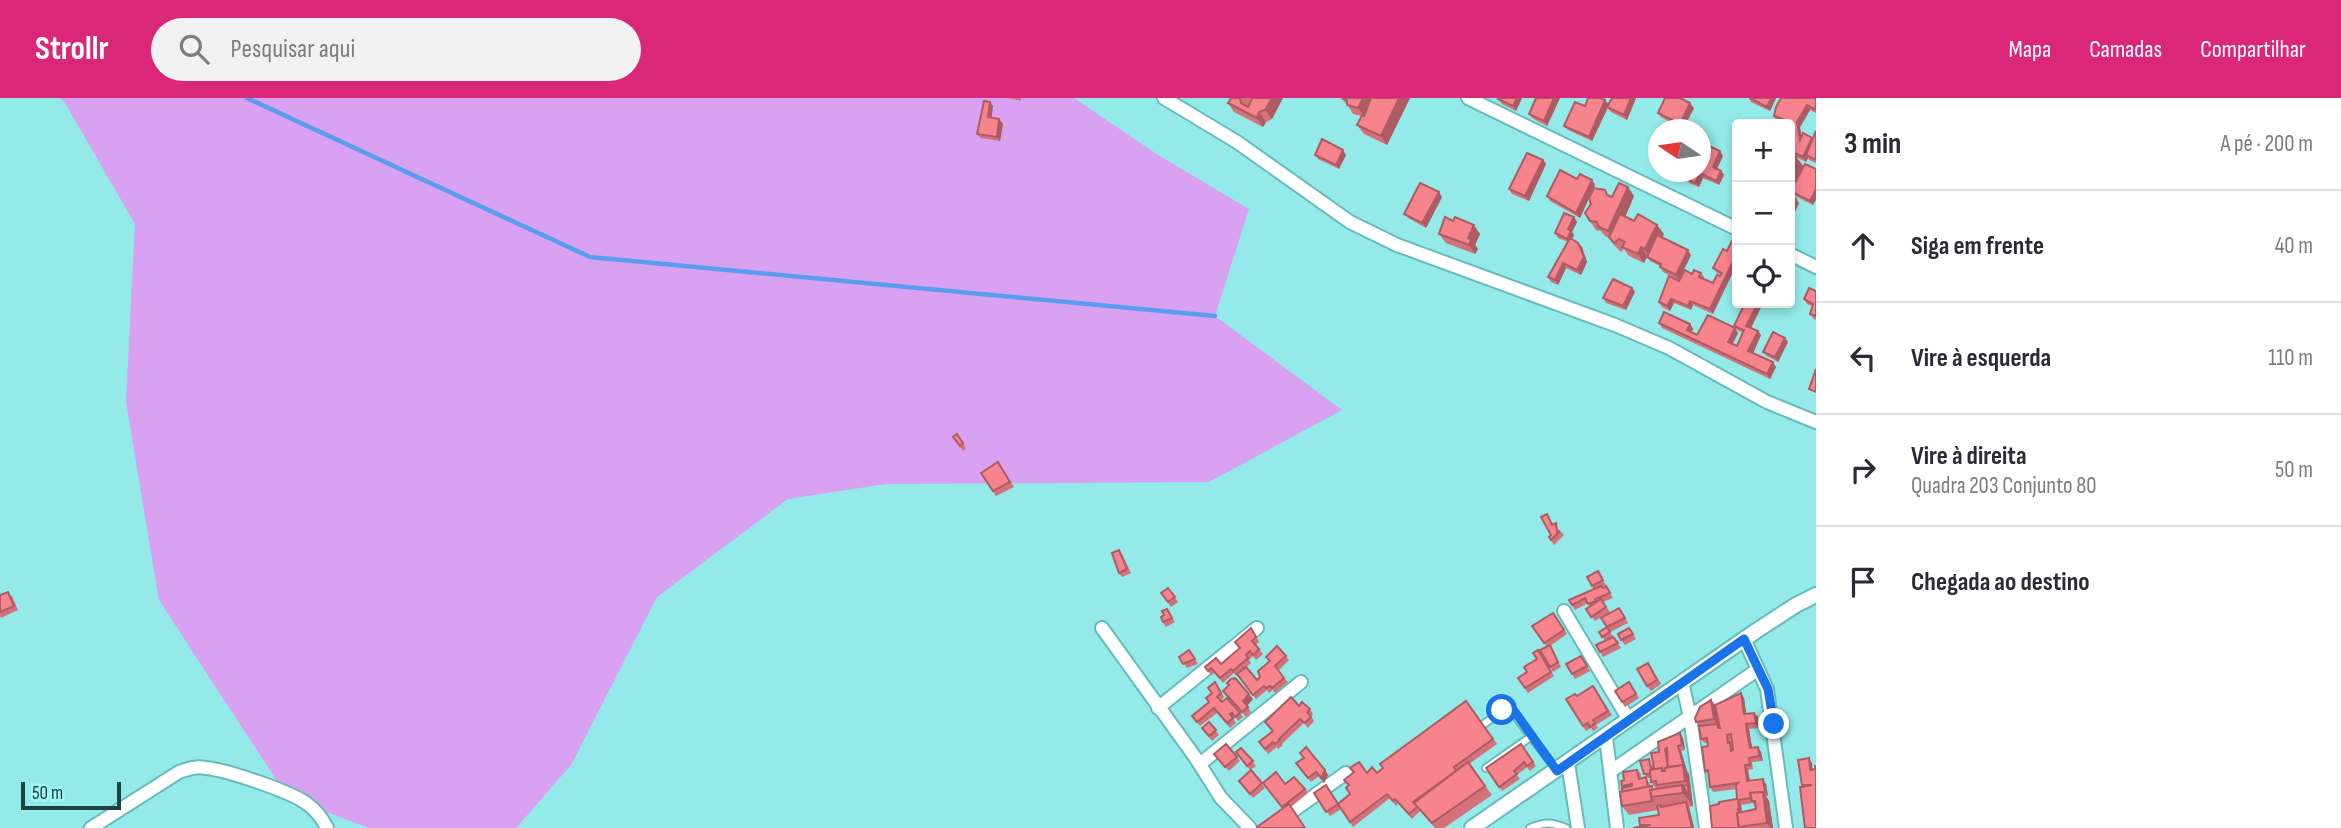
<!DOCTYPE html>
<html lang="pt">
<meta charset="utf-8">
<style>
:root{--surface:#fff;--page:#f2f2f3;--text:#2b2b33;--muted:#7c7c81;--line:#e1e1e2;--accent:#db2777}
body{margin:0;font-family:"Sofia Sans Condensed",sans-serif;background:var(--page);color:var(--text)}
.controls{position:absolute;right:21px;top:21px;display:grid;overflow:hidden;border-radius:7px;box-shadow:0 4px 10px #0003}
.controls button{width:63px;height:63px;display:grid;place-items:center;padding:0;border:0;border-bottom:2px solid var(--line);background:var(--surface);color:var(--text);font:35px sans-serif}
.compass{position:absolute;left:1648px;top:21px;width:63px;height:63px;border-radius:50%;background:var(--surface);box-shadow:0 4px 10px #0003;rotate:283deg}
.scale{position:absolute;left:21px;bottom:18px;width:100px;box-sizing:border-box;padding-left:7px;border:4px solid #1c4141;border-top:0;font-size:19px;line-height:24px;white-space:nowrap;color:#1c4141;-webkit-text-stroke:5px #a0f7f6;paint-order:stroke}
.stop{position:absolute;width:21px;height:21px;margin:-16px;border:5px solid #1a73e8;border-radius:50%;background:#fff}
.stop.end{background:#1a73e8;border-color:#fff;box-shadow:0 2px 7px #0008}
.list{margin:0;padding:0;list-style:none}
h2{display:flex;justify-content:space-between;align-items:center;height:91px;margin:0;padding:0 28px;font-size:30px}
h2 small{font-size:23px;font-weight:400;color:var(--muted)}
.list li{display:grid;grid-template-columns:46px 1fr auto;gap:21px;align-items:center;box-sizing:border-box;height:112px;padding:0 28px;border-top:2px solid var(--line)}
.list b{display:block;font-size:26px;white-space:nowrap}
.list p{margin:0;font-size:23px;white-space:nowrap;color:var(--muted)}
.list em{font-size:23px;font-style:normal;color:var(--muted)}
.icon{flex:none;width:38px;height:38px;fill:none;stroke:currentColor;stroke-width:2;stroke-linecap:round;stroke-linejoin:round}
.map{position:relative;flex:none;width:1816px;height:730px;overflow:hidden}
header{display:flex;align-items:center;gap:42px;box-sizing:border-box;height:98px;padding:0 35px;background:var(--accent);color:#fff}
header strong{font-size:33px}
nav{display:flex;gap:38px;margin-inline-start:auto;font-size:24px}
.search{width:490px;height:63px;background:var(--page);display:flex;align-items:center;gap:18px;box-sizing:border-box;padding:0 24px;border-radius:38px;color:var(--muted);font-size:26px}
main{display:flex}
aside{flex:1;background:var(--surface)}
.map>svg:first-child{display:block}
</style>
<header>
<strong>Strollr</strong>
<div class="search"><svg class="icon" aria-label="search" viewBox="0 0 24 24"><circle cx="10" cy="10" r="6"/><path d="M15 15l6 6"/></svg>Pesquisar aqui</div>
<nav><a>Mapa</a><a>Camadas</a><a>Compartilhar</a></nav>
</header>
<main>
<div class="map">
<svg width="1816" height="730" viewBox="0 0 1816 730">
<rect width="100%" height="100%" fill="#93eae9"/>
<polygon fill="#d9a1f1" points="59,0 1074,0 1158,57 1249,111 1215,218 1342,312 1209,384 886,386 788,401 657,499 571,667 516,730 369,730 288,700 159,502 126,303 135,126 65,5"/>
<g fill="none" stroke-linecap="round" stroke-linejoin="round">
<polyline stroke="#5a9cf0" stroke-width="4.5" points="247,0 590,159 1215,218"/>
<defs>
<g id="service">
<polyline points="1477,631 1502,613 1511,612 1556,671"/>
<polyline points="1486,670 1532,638"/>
<path d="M1530,730C1544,724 1552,724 1566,730"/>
</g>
<g id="minor">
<polyline points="1164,0 1237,44 1350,124 1397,147 1615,227 1669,250 1767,304 1816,324"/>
<polyline points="1468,0 1737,131"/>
<polyline points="1790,156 1816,169"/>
<polyline points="1564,513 1629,622"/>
<polyline points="1102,530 1195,659 1221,700 1250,730"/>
<polyline points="1744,541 1767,591 1786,730"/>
<polyline points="1682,584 1690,619 1706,730"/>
<polyline points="1158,610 1257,530"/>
<polyline points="1606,639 1617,730"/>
<polyline points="1568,665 1578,730"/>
<polyline points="1200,666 1301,584"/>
<polyline points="1611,673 1757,572"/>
<path d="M91,730L179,674C188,671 196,668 206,670C227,672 289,693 306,705C315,711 322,720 327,730"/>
<polyline points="1269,730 1346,675"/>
</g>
<polyline id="tertiary" points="1472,730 1756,533 1796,507 1816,497"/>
</defs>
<use href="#service" stroke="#65bcbb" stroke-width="10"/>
<use href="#minor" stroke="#65bcbb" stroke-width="16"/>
<use href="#tertiary" stroke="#65bcbb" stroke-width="18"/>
<use href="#service" stroke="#fff" stroke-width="6"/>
<use href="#minor" stroke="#fff" stroke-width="12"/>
<use href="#tertiary" stroke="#fff" stroke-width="14"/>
</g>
<g fill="#d47179" fill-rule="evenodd">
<polygon points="1009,0 1021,0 1021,3"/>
<polygon points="1231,0 1283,0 1272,21 1266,24 1263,29 1234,14 1228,5"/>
<polygon points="1340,0 1370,0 1371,2 1371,0 1410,0 1387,47 1364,36 1357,27 1362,18 1353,16 1347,6"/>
<polygon points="1499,0 1522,0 1516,13 1502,6 1498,1"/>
<polygon points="1536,0 1560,0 1547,28 1532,20 1529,16"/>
<polygon points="1612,0 1636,0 1627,22 1611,14 1607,9"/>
<polygon points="1749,0 1776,0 1770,13 1751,4"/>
<polygon points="1816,0 1816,15 1810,12 1800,29 1801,38 1813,41 1816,33 1816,65 1809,62 1808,60 1806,64 1796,59 1803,68 1795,82 1805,66 1813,107 1791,96 1790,95 1790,44 1791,46 1794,41 1792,28 1777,23 1774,18"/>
<polygon points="1605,2 1609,7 1592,43 1568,32 1564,28 1585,8"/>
<polygon points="990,4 993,8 991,20 999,21 1003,26 1000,43 981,40 977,36"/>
<polygon points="1694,10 1683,31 1661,19 1658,15"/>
<polygon points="1315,57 1346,57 1339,71 1318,61"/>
<polygon points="1723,58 1717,71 1721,73 1724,77 1719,87 1703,80 1699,89 1689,85 1687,81 1686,83 1666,74 1700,74"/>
<polygon points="1543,62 1546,66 1529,103 1512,96 1509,91"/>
<polygon points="1577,81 1592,82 1595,87 1580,120 1550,103 1547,98"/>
<polygon points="1609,97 1612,99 1634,98 1625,119 1664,136 1662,139 1691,157 1679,182 1663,174 1660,168 1650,163 1647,159 1644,165 1629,158 1624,151 1621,154 1615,148 1609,140 1605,138 1601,133 1596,132 1590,123"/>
<polygon points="1442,99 1426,130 1408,120 1404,116"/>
<polygon points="1574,119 1577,124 1572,134 1574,137 1572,142 1578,145 1582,149 1587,164 1581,177 1566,170 1558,187 1551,184 1548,179 1568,144 1558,140 1555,135"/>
<polygon points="1439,136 1480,136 1475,147 1478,151 1475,156 1446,145"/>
<polygon points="1727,153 1713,216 1693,207 1691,212 1674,205 1670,213 1662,209 1659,204 1679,183 1692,176 1701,175 1704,179 1704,181 1713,185 1721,177 1717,175 1713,170"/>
<polygon points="1632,190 1635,194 1626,212 1606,205 1603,200"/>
<polygon points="1816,193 1816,222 1813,220 1810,216 1812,208 1807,206 1804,201"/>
<polygon points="1745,205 1763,205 1751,230 1758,233 1761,237 1753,255 1776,269 1770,281 1662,230 1659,225 1690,226 1693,231 1691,234 1697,237 1738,235 1733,246 1737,248 1743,235 1737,232 1734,228"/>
<polygon points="1785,240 1788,244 1778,264 1767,258 1763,254"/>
<polygon points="957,336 966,350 963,353 953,339"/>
<polygon points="998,364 1014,389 996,398 981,375"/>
<polygon points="1547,416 1553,426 1556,425 1559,433 1560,433 1564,437 1554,447 1549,439 1551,437"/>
<polygon points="1122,456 1131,475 1122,479 1119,475"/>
<polygon points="1598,473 1606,487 1602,489 1603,490 1606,488 1613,500 1603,504 1610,514 1595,523 1586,511 1590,508 1588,505 1575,512 1569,502 1594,491 1592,488"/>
<polygon points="1168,490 1178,504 1171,509 1161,495"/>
<polygon points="0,497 12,498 18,512 1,520 0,518"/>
<polygon points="1619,510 1628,525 1610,534 1621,550 1603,559 1600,554 1605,543 1599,534 1607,529"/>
<polygon points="1167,511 1175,524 1166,529 1163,524 1164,517"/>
<polygon points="1553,515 1567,536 1550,548 1561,569 1553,574 1550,569 1547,549 1532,528"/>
<polygon points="1251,530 1259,544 1256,547 1263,556 1256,562 1253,558 1249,562 1251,565 1246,569 1257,582 1286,558 1289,562 1278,573 1288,584 1275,595 1273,592 1269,595 1267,592 1256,601 1237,577 1236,578 1234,575 1223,585 1214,574 1211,577 1205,569 1221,566 1240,551"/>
<polygon points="1629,530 1636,541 1625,547 1621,542"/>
<polygon points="1189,552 1198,566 1187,570 1179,559"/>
<polygon points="1538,552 1554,578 1528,595 1518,580 1527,574 1537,561"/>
<polygon points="1581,558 1590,573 1575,581 1566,566"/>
<polygon points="1651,569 1661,586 1651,593 1647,588"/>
<polygon points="1215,584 1224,599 1221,603 1240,615 1243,619 1238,623 1235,619 1233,620 1236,625 1230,630 1217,615 1200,628 1192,618 1209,604"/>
<polygon points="1629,584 1639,600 1625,609 1615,593"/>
<polygon points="1593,588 1612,617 1596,627 1598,630 1593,633 1591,630 1586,633 1566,601 1577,598"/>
<polygon points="1223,593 1253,601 1247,607 1251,614 1246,619"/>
<path d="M1741,595L1744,600L1746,616L1754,615L1758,619L1759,630L1749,631L1750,639L1752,650L1761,654L1763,663L1752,664L1753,671L1748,672L1750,682L1766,686L1768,698H1766L1769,703L1773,730H1712L1719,706L1737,701L1736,691L1713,694L1710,689L1709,677L1705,673L1708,645H1704L1701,641L1699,628L1696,624L1711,602L1715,607ZM1730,641H1732L1733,649H1731ZM1753,705L1756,711L1742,714L1741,707Z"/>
<polygon points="1466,603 1497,646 1469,666 1492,697 1444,730 1435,730 1420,713 1412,721 1398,705 1396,708 1390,700 1353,729 1341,711 1330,718 1314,695 1338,706 1350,696 1367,675 1377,675"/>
<polygon points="1299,608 1310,611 1313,616 1311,618 1314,623 1308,630 1304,625 1282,646 1283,647 1278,651 1277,649 1268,656 1259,644 1272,633 1265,624"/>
<polygon points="1209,624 1219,637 1212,643 1202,630"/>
<polygon points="1680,635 1683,640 1685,652 1681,653 1687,673 1689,676 1693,708 1689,709 1694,730 1633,730 1641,729 1640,727 1659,717 1658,712 1629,717 1622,708 1623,690 1622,688 1624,682 1637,672 1641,676 1641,680 1649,684 1650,688 1652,688 1654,691 1656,691 1651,684 1651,680 1648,680 1644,676 1652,666 1653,670 1659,654"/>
<polygon points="1521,646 1536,668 1530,673 1527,669 1517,677 1520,681 1502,693 1486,670"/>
<polygon points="1241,650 1256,668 1250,672 1236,654"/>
<polygon points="1214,656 1237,659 1240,663 1229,673"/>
<polygon points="1296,665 1325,672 1328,677 1324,685 1319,678 1311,684"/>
<polygon points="1251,672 1265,690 1253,700 1239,683"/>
<polygon points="1263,685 1285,686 1305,691 1308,695 1291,709 1283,711"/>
</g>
<g fill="#ad5c63">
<polygon points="1272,0 1283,0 1272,21 1265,12"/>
<polygon points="1363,0 1370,0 1372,4 1365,19 1358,10"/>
<polygon points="1399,0 1410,0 1387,47 1381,38"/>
<polygon points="1517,0 1522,0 1516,13 1513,8"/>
<polygon points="1554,0 1560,0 1547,28 1544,23"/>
<polygon points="1631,0 1636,0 1627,22 1624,17"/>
<polygon points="1771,0 1776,0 1770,13 1767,9"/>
<polygon points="1605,2 1609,7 1592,43 1589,39"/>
<polygon points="990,4 993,8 991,24 988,19"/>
<polygon points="1690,5 1694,10 1683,31 1680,26"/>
<polygon points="1807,7 1810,12 1800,29 1803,46 1800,42 1797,24"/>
<polygon points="1259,14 1266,24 1263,29 1257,20"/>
<polygon points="999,21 1003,26 1000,43 997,39"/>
<polygon points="1812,40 1815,45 1806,57 1808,60 1806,64 1803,59"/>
<polygon points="1343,52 1346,57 1339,71 1336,67"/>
<polygon points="1720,53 1723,58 1716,73 1713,69"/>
<polygon points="1796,59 1803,68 1792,88 1790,85 1790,71"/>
<polygon points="1543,62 1546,66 1529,103 1525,98"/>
<polygon points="1721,73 1724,77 1719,87 1716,83"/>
<polygon points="1680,74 1690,74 1686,83"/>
<polygon points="1700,75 1703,80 1699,89 1695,85"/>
<polygon points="1592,82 1595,87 1580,120 1576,115"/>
<polygon points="1628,89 1634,98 1615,143 1608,133"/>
<polygon points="1816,91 1816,102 1813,107 1810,103"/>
<polygon points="1439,94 1442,99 1426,130 1422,125"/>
<polygon points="1796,101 1799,105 1793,119 1790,114"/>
<polygon points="1574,119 1577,124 1572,134 1574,137 1570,145 1567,141 1568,131"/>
<polygon points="1474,127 1480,136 1475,147 1478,151 1475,156 1469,147 1468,140"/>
<polygon points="1657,127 1664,136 1651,160 1645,151"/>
<polygon points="1578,145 1582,149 1587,164 1581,177 1577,172"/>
<polygon points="1641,149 1647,158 1644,165 1638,156"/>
<polygon points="1688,152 1691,157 1679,182 1676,177"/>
<polygon points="1737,155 1737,166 1713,216 1710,211"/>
<polygon points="1563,165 1566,170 1558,187 1555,182"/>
<polygon points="1632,190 1635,194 1626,212 1623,208"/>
<polygon points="1671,201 1674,205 1670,213 1667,208"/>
<polygon points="1690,203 1693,207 1691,212 1688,208"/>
<polygon points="1758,205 1763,205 1750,232 1746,228"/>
<polygon points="1690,226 1693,231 1690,237 1687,232"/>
<polygon points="1735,230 1738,235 1731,249 1728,244"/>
<polygon points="1758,233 1761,237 1752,258 1748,253"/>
<polygon points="1785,240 1788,244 1778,264 1775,259"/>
<polygon points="1773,264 1776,269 1770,281 1767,276"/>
<polygon points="1741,595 1744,600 1747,621 1744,616"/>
<polygon points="1249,596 1253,601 1247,608 1243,603"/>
<polygon points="1711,602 1718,611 1721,635 1714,621"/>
<polygon points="1754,615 1758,619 1759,630 1756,625"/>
<polygon points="1746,626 1749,631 1753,655 1750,650"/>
<polygon points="1680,635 1683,640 1685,652 1682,647"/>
<polygon points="1678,648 1681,653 1687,673 1689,676 1691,692 1685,683"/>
<polygon points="1758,649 1761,654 1763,663 1759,658"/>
<polygon points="1809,660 1812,665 1813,677 1810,672"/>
<polygon points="1745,667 1748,672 1750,687 1747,683"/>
<polygon points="1325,672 1328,677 1324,685 1321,680"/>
<polygon points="1763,681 1766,686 1768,698 1765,694"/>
<polygon points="1682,687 1692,701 1693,708 1683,695"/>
<polygon points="1688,687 1691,692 1692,701 1689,696"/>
<polygon points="1763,694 1769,703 1773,730 1771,730 1767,725"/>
<polygon points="1738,702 1741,707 1742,714 1739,710"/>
<polygon points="1686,704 1689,709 1694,730 1692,730"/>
</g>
<g fill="#f7838d" stroke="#ad5c63" stroke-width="2" fill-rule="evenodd">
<polygon points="1231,0 1240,0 1241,5 1248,9 1252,1 1251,0 1272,0 1265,12 1259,14 1257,20 1228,5"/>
<polygon points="1344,0 1363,0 1358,10 1347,7 1347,3"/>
<polygon points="1371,0 1399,0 1381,38 1357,27 1362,17 1364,18"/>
<polygon points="1499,0 1517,0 1513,8 1498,1"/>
<polygon points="1536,0 1554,0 1544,23 1529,16"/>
<polygon points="1588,0 1601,0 1605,2 1589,39 1564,28 1575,4 1585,8"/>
<polygon points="1612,0 1631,0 1624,17 1607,9"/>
<polygon points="1665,0 1680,0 1690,5 1680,26 1658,15"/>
<polygon points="1750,0 1771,0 1767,9"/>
<polygon points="1781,0 1816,0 1816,12 1807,7 1797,24 1800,42 1803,35 1812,40 1803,59 1790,53 1790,48 1794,41 1791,24 1774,18 1776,9"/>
<polygon points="984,3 990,4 988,19 999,21 997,39 977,36"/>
<polygon points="1816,33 1816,62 1806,57"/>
<polygon points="1322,41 1343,52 1336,67 1315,57"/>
<polygon points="1702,45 1720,53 1713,69 1721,73 1716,83 1700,75 1695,85 1686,80 1689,74 1700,74 1700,49"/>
<polygon points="1527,55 1543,62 1525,98 1509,91"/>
<polygon points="1790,56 1796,59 1790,71"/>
<polygon points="1805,66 1816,71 1816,91 1810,103 1790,93 1790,87 1793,81 1796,83"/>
<polygon points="1560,72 1577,81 1580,76 1592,82 1576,115 1547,98"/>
<polygon points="1420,85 1439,94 1422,125 1404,116"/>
<polygon points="1619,85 1628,89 1608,133 1599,129 1597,124 1590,123 1585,115 1591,106 1589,100 1594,90 1605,92 1607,97 1612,99"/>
<polygon points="1790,98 1796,101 1790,114"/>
<polygon points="1564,115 1574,119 1568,131 1571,133 1567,141 1555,135"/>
<polygon points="1620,116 1634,123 1638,116 1657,127 1645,151 1641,149 1638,156 1622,149 1625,144 1619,141 1614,145 1609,139"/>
<polygon points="1445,119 1453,123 1455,119 1474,127 1468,140 1471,142 1469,147 1439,136"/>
<polygon points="1657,137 1688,152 1676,177 1660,169 1661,166 1647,159"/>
<polygon points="1735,137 1737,138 1737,155 1710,211 1690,203 1688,208 1671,201 1667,208 1659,204 1669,178 1679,183 1685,172 1692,176 1694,172 1701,175 1699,179 1713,185 1717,177 1720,178 1722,175 1713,170 1723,151 1727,153"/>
<polygon points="1570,140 1578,145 1584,159 1577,172 1563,165 1555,182 1548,179"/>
<polygon points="1613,181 1632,190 1623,208 1603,200"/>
<polygon points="1809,190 1816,193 1816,218 1810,216 1813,206 1804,201"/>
<polygon points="1745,205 1758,205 1746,228 1758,233 1748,253 1773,264 1767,276 1659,225 1664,214 1690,226 1687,232 1697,237 1708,217 1735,230 1728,244 1737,248 1744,232 1734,228"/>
<polygon points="1773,234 1785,240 1775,259 1763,254"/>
<polygon points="1816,271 1816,294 1809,291"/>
<polygon points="957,336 963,345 960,348 953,339"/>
<polygon points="998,364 1010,384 993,393 981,375"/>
<polygon points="1547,416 1552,427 1556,425 1557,434 1560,433 1551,442 1549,439 1551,437 1541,419"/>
<polygon points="1119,452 1127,471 1119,475 1112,455"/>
<polygon points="1598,473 1603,482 1592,488 1587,479"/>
<polygon points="1601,488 1603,490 1606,488 1610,495 1595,501 1596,503 1588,506 1585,500 1572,507 1569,502"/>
<polygon points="1168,490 1175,499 1168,504 1161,495"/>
<polygon points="8,494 14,508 0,514 0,497"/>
<polygon points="1601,501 1606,509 1591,519 1586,511"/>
<polygon points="1619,510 1625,520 1607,529 1610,534 1602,539 1599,534 1607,529 1601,520"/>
<polygon points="1167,511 1172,520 1163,524 1161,519 1164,517 1162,513"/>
<polygon points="1553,515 1564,532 1544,545 1532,528"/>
<polygon points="1251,530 1256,539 1252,543 1259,551 1253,557 1250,553 1246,557 1248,560 1233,573 1231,571 1220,580 1211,570 1208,573 1205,569 1216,560 1221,566 1240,550 1235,544"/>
<polygon points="1629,530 1633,536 1621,542 1618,536"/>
<polygon points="1613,539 1618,545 1600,554 1596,547"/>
<polygon points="1550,547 1558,564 1550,569 1540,552"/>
<polygon points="1277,548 1286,558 1275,568 1284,580 1272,590 1270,588 1266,590 1264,588 1253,597 1237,576 1246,569 1257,582 1260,579 1258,573 1270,563 1266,559"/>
<polygon points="1189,552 1195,561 1183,566 1179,559"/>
<polygon points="1538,552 1551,574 1525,590 1518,580 1527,574 1524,569 1537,561 1533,555"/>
<polygon points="1581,558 1587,568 1572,576 1566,566"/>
<polygon points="1648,565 1657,582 1647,588 1637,571"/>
<polygon points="1235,580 1249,596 1243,603 1248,609 1242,614 1223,593 1229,587 1227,585 1231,581"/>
<polygon points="1215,584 1221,595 1217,599 1222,604 1227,600 1240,615 1235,619 1232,615 1230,616 1233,620 1227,625 1214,610 1197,624 1192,618 1209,604 1206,600 1212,595 1208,590"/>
<polygon points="1629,584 1636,596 1622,604 1615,593"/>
<polygon points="1593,588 1608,613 1593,622 1595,625 1590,629 1588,625 1583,628 1566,601 1575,596 1577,598"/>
<path d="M1741,595L1744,616L1754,615L1756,625L1746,626L1747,634L1750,650L1758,649L1759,658L1749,660L1750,667H1745L1747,683L1763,681L1765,694L1750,695L1751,700L1738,702L1739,710L1737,712L1739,711V715H1737L1739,730H1712L1710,708L1719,706V704L1737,701L1736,687L1738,685L1710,689L1708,672L1705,673L1702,649L1708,648L1707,640L1701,641L1699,628L1717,626L1718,630H1720L1715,607ZM1731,636L1733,652L1731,653L1730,644L1728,645L1727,637Z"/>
<polygon points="1291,599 1299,608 1302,604 1310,611 1307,614 1311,619 1305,625 1300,621 1279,641 1280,642 1275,646 1273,644 1265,651 1259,644 1273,633 1265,624"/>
<polygon points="1711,602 1714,621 1696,624 1695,620 1700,609"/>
<polygon points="1466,603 1493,641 1454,669 1456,673 1413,704 1417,709 1409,716 1395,701 1393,703 1387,696 1350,724 1338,706 1350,696 1346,690 1349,687 1344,682 1354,674 1350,670 1359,664 1367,675 1372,669 1377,675 1383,670 1380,666"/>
<polygon points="1209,624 1216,632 1209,638 1202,630"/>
<polygon points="1680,635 1682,647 1678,648 1684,669 1683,667 1668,669 1667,650 1665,651 1668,669 1665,670 1665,672 1664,673 1662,670 1650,672 1650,676 1644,676 1640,663 1649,661 1651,671 1654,670 1651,655 1659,654 1658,644"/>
<polygon points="1226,646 1237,659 1225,669 1214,656"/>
<polygon points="1521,646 1533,664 1527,668 1524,664 1514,673 1517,676 1499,689 1486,670"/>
<polygon points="1306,649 1325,672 1321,680 1316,674 1308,680 1296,665 1304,660 1300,655"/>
<polygon points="1241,650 1253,663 1247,668 1236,654"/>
<polygon points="1809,660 1810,672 1816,671 1815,668 1816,668 1816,730 1805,730 1800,689 1812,687 1802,687 1798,662"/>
<polygon points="1468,664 1485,688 1432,725 1414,705"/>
<polygon points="1683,667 1685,683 1657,687 1656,683 1651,684 1650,672 1662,670 1662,673 1665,673 1665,670"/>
<polygon points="1251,672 1262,685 1250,696 1239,683"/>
<polygon points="1637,672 1639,681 1646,679 1648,689 1622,694 1622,690 1632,688 1632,686 1622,688 1621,683 1624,682 1623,674"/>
<polygon points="1276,674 1285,686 1294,679 1305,691 1282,709 1263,685"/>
<polygon points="1326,687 1338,706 1326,714 1314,695"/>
<polygon points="1682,687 1683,695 1651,699 1650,692"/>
<polygon points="1688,687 1689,696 1688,696 1683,688"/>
<polygon points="1652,688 1652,692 1650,692 1652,703 1622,708 1620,694"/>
<polygon points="1763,694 1767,725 1739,729 1737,715 1756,711 1755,703 1752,703 1750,695"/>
<polygon points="1686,704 1692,730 1633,730 1651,727 1640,727 1639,720 1659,717 1657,708 1661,707 1661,709"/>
<polygon points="1289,706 1305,730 1257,730 1257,729"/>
</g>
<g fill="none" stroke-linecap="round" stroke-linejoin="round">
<polyline stroke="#1a73e8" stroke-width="9" points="1502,612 1508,611 1515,614 1557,673 1744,541 1768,591 1774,626"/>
</g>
</svg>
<div class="controls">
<button>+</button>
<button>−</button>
<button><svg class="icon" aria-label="locate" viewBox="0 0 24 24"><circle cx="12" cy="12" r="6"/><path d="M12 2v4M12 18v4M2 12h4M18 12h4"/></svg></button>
</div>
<svg class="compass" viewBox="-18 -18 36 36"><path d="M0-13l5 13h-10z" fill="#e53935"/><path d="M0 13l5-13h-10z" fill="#7c7c81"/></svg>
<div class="scale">50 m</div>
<div class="stop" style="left:1502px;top:612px"></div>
<div class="stop end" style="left:1774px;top:626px"></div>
</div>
<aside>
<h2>3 min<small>A pé · 200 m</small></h2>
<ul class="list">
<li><svg class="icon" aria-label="ahead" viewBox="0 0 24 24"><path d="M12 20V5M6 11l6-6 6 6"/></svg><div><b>Siga em frente</b></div><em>40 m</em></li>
<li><svg class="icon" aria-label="left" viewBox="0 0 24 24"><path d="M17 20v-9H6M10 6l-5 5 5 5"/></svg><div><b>Vire à esquerda</b></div><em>110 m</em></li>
<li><svg class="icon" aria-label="right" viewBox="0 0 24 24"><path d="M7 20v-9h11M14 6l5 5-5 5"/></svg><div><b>Vire à direita</b><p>Quadra 203 Conjunto 80</p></div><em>50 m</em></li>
<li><svg class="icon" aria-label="arrive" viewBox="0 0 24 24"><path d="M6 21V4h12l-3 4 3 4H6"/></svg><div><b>Chegada ao destino</b></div></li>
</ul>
</aside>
</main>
